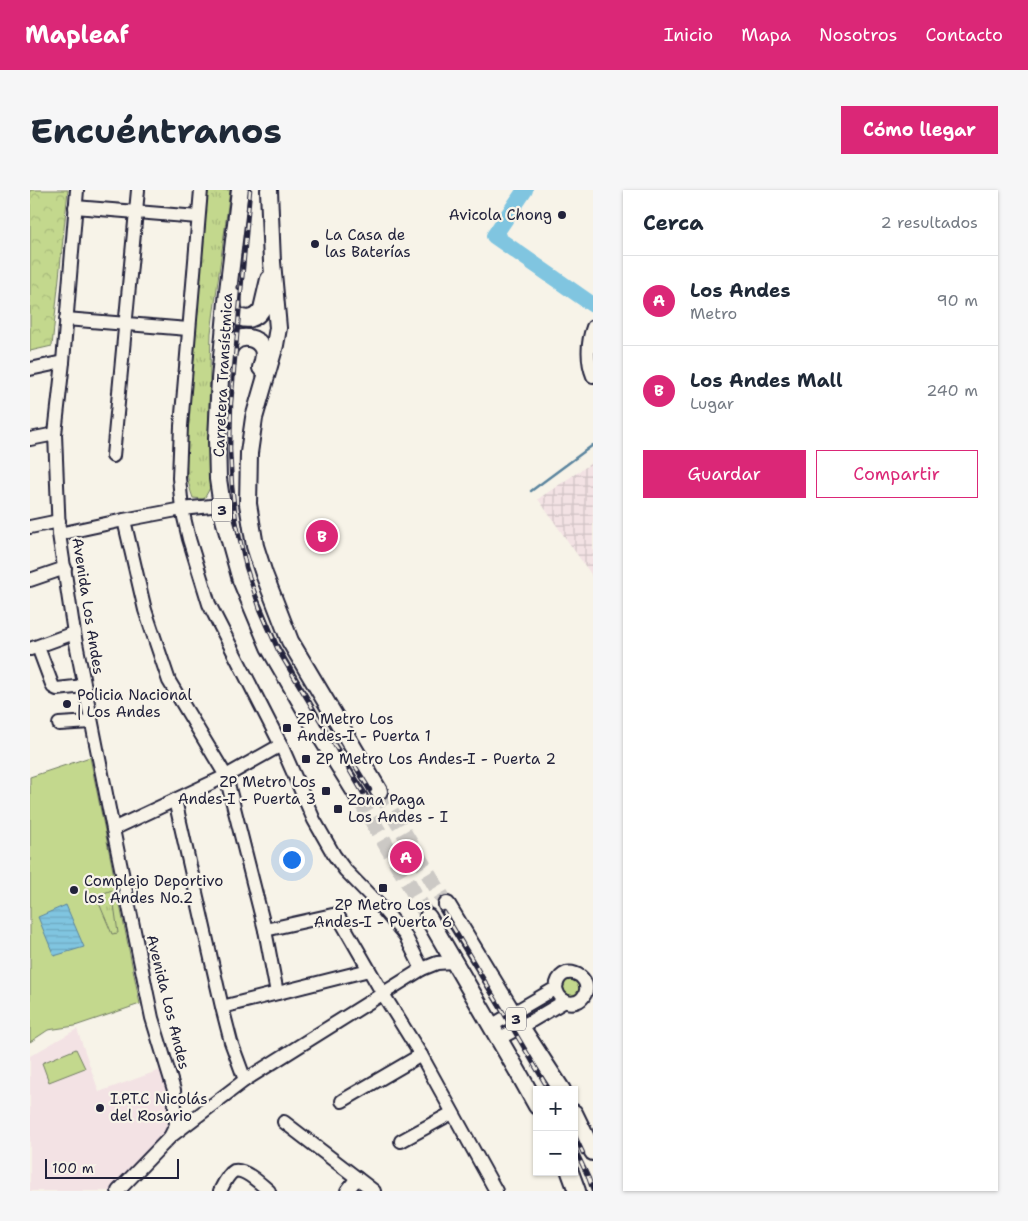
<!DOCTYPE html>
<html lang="es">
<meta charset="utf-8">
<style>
:root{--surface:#fff;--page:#f6f6f7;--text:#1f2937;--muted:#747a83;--line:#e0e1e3;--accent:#db2777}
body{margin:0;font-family:"Shantell Sans",sans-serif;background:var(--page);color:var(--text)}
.controls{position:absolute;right:15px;bottom:15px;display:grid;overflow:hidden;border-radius:0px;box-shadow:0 1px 4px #0004}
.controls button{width:45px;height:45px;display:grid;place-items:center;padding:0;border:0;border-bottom:1px solid var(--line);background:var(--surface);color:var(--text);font:25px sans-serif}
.scale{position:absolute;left:15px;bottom:12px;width:134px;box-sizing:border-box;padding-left:5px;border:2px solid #22223b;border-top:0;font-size:14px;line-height:18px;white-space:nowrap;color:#22223b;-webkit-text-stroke:4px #f7f3e8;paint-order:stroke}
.you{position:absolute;left:261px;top:669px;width:18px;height:18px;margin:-12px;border:4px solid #fff;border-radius:50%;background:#1a73e8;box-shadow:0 0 0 8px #1a73e833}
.badge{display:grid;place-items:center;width:32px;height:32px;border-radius:50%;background:var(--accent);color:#fff;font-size:16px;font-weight:700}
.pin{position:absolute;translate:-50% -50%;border:2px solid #fff;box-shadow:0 1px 5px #0006}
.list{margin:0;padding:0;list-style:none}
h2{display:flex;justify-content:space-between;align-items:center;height:65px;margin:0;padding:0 20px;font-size:21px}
h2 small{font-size:16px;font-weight:400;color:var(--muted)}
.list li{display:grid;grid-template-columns:32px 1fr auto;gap:15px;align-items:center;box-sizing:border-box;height:90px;padding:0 20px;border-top:1px solid var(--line)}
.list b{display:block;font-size:19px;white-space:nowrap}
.list p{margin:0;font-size:16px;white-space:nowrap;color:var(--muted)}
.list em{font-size:16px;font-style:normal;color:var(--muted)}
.actions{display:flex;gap:10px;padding:15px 20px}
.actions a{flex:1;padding:11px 0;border:1px solid var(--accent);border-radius:0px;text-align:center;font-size:18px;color:var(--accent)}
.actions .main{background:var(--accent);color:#fff}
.map{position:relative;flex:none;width:563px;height:1001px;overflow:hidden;border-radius:0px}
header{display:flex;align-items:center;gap:30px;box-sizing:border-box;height:70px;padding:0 25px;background:var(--accent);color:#fff}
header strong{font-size:24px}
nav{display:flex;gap:28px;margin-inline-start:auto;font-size:18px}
.intro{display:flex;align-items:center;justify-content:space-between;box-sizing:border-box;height:120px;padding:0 30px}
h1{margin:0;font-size:35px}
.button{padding:12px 22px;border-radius:0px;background:var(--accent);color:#fff;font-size:18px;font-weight:700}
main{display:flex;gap:30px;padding:0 30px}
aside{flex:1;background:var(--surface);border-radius:0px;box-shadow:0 1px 4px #0004}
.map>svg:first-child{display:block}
</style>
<header>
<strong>Mapleaf</strong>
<nav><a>Inicio</a><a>Mapa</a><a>Nosotros</a><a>Contacto</a></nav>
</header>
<div class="intro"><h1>Encuéntranos</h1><a class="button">Cómo llegar</a></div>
<main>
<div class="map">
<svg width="563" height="1001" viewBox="0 0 563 1001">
<defs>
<pattern id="industrial-grid" width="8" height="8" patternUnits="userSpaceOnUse" patternTransform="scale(1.25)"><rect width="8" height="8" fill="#f3e2e4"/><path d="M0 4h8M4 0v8" fill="none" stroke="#d0c2c4"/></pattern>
<pattern id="forest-crowns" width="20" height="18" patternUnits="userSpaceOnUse" patternTransform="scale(1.25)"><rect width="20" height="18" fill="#c3d88d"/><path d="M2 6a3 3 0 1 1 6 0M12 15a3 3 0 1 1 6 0" fill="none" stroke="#a7b97b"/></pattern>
<pattern id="park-tufts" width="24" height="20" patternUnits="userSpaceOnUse" patternTransform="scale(1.25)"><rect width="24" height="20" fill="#c3d88d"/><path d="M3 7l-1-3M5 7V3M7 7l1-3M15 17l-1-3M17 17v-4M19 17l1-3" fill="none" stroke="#a7b97b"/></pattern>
<pattern id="water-rules" width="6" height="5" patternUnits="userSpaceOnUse" patternTransform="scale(1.25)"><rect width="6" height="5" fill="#80c5e0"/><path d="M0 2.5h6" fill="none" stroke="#6ea9c1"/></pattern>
</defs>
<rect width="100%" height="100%" fill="#f7f3e8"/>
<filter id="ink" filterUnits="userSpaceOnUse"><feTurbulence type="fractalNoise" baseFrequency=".02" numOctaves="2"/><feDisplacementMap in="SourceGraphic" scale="10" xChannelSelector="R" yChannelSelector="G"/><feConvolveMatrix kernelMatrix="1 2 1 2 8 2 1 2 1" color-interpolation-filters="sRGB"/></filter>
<g filter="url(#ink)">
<polygon fill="#f3e2e4" points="47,839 69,902 133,879 138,899 141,934 140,941 83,1001 0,1001 0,866"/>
<polygon fill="url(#industrial-grid)" points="563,272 563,387 508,309"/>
<g fill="#c3d88d" stroke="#727d64">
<polygon points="60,567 110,814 45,836 18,840 0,852 0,587"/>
<polygon points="46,859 55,878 19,892 12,873"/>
</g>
<polygon fill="url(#forest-crowns)" stroke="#727d64" points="0,0 38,0 22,156 0,161"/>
<g fill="url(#park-tufts)" stroke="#727d64">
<path d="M177,0H200L181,143L178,252L180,298L174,309L163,308C156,290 156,271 156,252Z"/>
<polygon points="82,700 88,743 82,744 66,706"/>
<polygon points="540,788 549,792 550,803 542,809 532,805 531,794 535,790"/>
</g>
<polygon fill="url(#water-rules)" stroke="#5a849e" points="36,715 54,757 24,766 8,727"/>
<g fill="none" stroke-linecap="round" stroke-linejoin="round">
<polyline stroke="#5a849e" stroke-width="2.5" points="501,301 563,255"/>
<polyline stroke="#80c5e0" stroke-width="16" points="495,0 464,46 563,115"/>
<g stroke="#ccc9c5" stroke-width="16" stroke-dasharray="16 8" stroke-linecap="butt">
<polyline points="349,601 417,715"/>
<polyline points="329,608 398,727"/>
</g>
<defs>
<g id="minor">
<polyline points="47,0 33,172 25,244 29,344 44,443 83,639 122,828 144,900 146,935 140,947"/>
<polyline points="171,0 151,236 149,288 152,319 159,349 179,414 251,555 284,630 304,665 315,680 353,719 375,745 392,779"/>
<polyline points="45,17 168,27"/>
<polyline points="36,129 158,139"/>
<path d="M563,137C557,153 557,171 563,186"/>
<polyline points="0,179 33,172"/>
<polyline points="0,249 25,244"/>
<polyline points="83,266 108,0"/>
<polyline points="94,330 115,420 139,491 196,586 235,740 247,803"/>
<polyline points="0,337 29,331"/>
<polyline points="29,344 94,330 152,319 191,315"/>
<polyline points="0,390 35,378"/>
<polyline points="8,457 23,497 27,499 54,496"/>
<polyline points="0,459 44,443"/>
<polyline points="29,534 61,532"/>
<polyline points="145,610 192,817 201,852 215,890"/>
<polyline points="83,639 196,586 251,555"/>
<polyline points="235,740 307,724 353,804 391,865 466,1001"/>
<polyline points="192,817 339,780"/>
<path d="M461,836L526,798C529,771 563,784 555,804C553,808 550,811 546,812C536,815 528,808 526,798"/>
<polyline points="468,849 491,837 535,811"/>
<polyline points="312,911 391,865"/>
<polyline points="254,932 344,1001"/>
<polyline points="371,951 422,923"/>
<polyline points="88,1001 140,947 215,890 392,779 407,773 423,772"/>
<path d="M190,1001C193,995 198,984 204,981C214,978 232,995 239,1001"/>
<polyline points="317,1001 327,988"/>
</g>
<g id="major">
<polyline points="210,0 198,101 190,189 187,249 188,289 194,329 211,390 239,457 288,542 329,608"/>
<polyline points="239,0 242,72 248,138 245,155 224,228 219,263 218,314 225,356 234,384 260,451 349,601"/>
<path d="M202,105L203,119L206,125C216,132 226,129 232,119L239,89"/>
<path d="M196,171C197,164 198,158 203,153C212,144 228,147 233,159C235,165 233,172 231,178"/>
<polyline points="417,715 491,837 532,900"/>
<polyline points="398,727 488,882 507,916"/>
<polyline points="544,923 563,962"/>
<polyline points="540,982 547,1001"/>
</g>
</defs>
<use href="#minor" stroke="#22223b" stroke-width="16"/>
<use href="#major" stroke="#22223b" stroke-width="20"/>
<use href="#minor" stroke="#f7f3e8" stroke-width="12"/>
<use href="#major" stroke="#f7f3e8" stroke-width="16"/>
<defs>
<g id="rail">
<polyline points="220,0 201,213 200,259 202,296 206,331 216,377 230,419 248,460 333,603"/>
<polyline points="324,574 340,600"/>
<polyline points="414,722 519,900"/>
<polyline points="544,944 553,963"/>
<polyline points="544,957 559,989 563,1001"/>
</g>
</defs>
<use href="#rail" stroke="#22223b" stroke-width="4.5"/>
<use href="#rail" stroke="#f7f3e8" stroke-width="2.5" stroke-dasharray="8" stroke-linecap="butt"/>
</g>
</g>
<g fill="#22223b" stroke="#f7f3e8" stroke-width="2">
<circle cx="532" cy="25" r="5"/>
<circle cx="285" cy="54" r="5"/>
<circle cx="37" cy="514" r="5"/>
<rect x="252" y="533" width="10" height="10" rx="2.5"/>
<rect x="271" y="564" width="10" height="10" rx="2.5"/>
<rect x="291" y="596" width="10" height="10" rx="2.5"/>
<rect x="303" y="614" width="10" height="10" rx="2.5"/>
<rect x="348" y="693" width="10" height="10" rx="2.5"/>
<circle cx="44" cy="700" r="5"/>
<circle cx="70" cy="918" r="5"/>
</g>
<g text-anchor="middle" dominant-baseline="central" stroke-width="4.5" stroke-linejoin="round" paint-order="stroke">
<g fill="#f7f3e8" stroke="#62616f" stroke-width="1">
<rect x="182" y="308.5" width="20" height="23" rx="4"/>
<rect x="476" y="817.5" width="20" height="23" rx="4"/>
</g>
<g font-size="14" font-weight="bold" fill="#22223b">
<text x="192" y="320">3</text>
<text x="486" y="829">3</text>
</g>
<g font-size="15" fill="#22223b" stroke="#f7f3e8" text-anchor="start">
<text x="522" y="25" text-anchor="end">Avicola Chong</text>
<text x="295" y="45">La Casa de<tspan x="295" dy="17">las Baterías</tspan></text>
<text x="47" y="505">Policia Nacional<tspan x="47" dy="17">| Los Andes</tspan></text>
<text x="267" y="529">ZP Metro Los<tspan x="267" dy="17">Andes-I - Puerta 1</tspan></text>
<text x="286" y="569">ZP Metro Los Andes-I - Puerta 2</text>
<text x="286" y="592" text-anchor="end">ZP Metro Los<tspan x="286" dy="17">Andes-I - Puerta 3</tspan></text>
<text x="318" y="610">Zona Paga<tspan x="318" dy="17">Los Andes - I</tspan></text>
<text x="54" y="691">Complejo Deportivo<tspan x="54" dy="17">los Andes No.2</tspan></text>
<text x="353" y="715" text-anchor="middle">ZP Metro Los<tspan x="353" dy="17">Andes-I - Puerta 6</tspan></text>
<text x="80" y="909">I.P.T.C Nicolás<tspan x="80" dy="17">del Rosario</tspan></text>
</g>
<g font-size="15" fill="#22223b" stroke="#f7f3e8">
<text transform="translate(193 185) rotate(-87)">Carretera Transístmica</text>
<text transform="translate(58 416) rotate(81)">Avenida Los Andes</text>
<text transform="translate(138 812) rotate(76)">Avenida Los Andes</text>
</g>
</g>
</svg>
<div class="controls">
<button>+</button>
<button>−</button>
</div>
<div class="scale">100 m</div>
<div class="you"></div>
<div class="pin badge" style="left:376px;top:667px">A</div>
<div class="pin badge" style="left:292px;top:346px">B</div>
</div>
<aside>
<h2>Cerca<small>2 resultados</small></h2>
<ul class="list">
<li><span class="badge">A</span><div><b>Los Andes</b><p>Metro</p></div><em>90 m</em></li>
<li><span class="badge">B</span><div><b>Los Andes Mall</b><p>Lugar</p></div><em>240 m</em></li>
</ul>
<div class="actions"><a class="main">Guardar</a><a>Compartir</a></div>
</aside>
</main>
